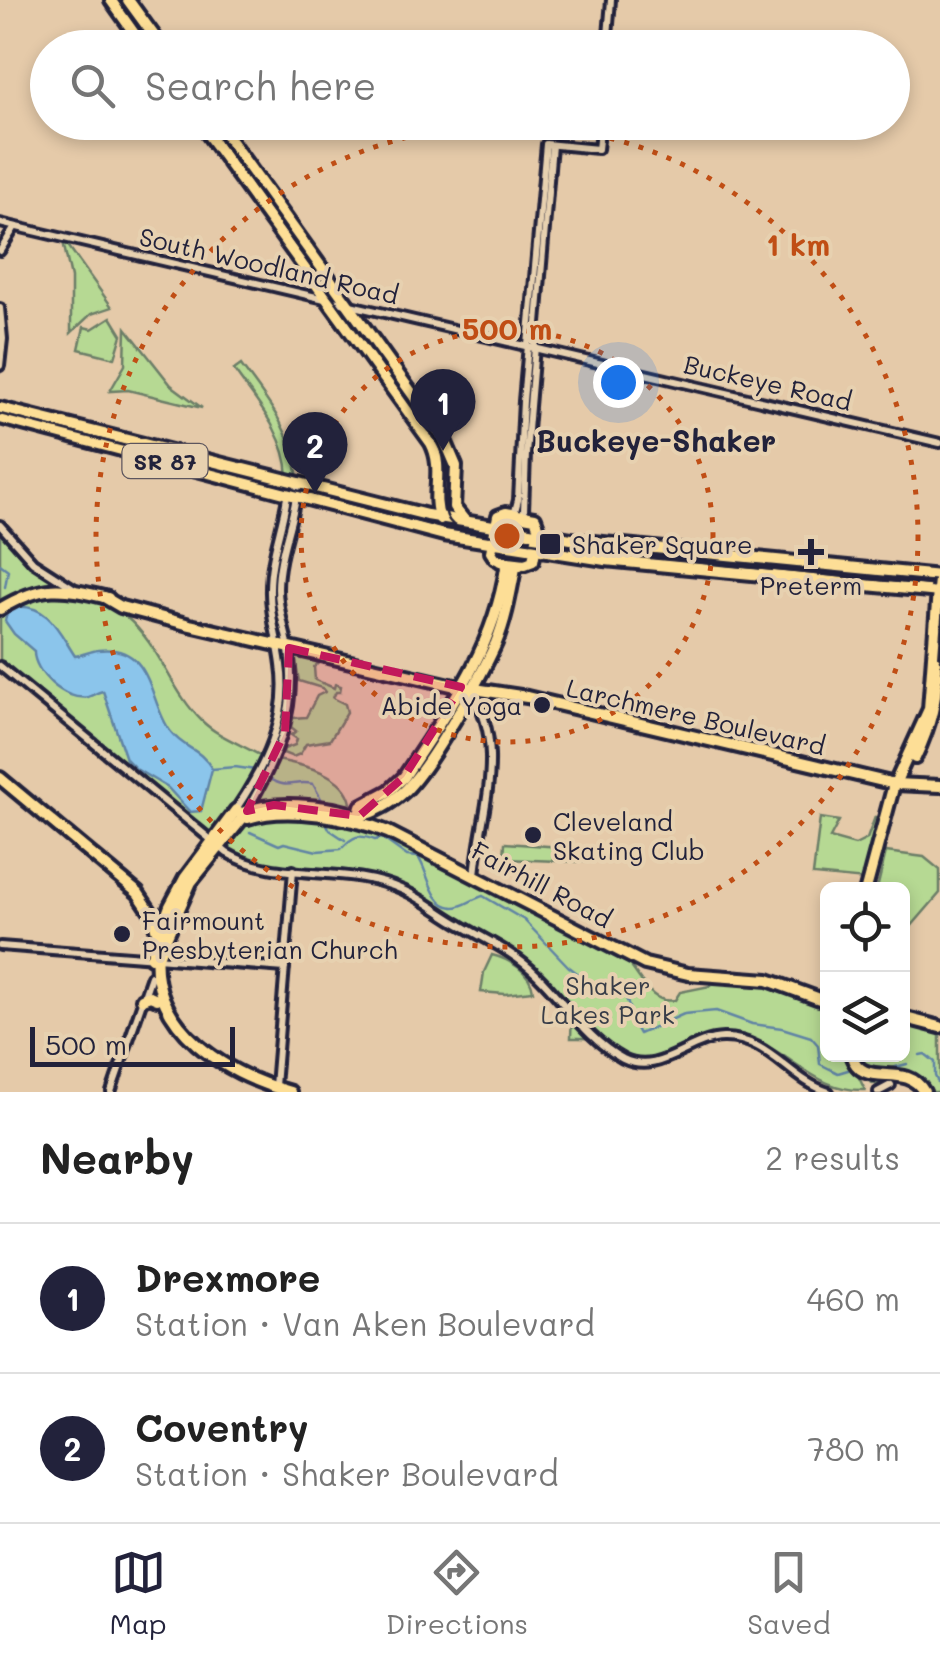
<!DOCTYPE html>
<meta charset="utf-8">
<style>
:root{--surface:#fff;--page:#f2f2f2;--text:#222;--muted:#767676;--line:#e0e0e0;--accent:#22223b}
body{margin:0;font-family:Mali,sans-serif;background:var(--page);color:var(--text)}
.controls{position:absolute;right:30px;bottom:30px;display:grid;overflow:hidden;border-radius:15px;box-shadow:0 5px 15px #0003}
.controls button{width:90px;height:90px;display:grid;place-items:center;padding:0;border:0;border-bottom:2px solid var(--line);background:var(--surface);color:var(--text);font:50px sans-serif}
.scale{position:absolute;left:30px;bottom:25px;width:205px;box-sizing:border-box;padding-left:10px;border:5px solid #22223b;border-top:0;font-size:28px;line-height:35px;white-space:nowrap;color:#22223b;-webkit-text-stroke:8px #e7d1b0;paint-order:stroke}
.you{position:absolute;left:618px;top:382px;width:35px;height:35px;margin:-25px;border:8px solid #fff;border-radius:50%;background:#1a73e8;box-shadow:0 0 0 15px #1a73e833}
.badge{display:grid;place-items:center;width:65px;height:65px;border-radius:50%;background:var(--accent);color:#fff;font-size:32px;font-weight:700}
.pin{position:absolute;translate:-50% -82px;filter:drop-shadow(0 2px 5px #0008)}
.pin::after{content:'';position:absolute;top:52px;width:35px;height:30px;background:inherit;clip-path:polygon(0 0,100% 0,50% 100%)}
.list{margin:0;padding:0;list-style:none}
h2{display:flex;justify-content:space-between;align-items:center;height:130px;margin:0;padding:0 40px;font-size:42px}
h2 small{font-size:32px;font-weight:400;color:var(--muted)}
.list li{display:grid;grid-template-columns:65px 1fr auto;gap:30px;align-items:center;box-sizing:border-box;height:150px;padding:0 40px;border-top:2px solid var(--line)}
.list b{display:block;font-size:38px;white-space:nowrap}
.list p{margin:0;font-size:32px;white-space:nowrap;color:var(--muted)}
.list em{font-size:32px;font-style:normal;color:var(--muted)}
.icon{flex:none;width:55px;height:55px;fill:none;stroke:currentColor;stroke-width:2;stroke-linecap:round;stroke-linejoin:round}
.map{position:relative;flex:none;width:940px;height:1092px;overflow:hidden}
.search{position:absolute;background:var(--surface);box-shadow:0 5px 15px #0003;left:30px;right:30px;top:30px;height:110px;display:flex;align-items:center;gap:25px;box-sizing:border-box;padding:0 35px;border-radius:55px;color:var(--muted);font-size:38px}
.sheet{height:430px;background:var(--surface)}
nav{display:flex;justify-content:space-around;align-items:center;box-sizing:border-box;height:140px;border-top:2px solid var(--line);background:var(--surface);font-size:28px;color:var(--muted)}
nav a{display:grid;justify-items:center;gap:5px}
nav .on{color:var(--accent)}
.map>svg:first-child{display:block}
</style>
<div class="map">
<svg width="940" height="1092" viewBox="0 0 940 1092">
<rect width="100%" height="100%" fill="#e5caa9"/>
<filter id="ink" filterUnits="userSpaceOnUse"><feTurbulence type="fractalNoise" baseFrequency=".01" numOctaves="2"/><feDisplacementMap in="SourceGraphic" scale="20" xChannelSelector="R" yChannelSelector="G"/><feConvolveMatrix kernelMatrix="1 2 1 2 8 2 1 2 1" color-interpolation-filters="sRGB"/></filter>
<g filter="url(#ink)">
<g fill="#b6d993" stroke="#6c7e67" stroke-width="2.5">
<polygon points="62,237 112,307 91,314 71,333 71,278"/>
<polygon points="111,317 122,335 115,358 79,349 84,327 92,329"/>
<polygon points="126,328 171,385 202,408 128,390 110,391 125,365"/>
<path d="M241,365C270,404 292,430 298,479L288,476C286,434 257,403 234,370Z"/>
<path d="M0,530C17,553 38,573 64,585C85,595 107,600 125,616C161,646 170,690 202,721C217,736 243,745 261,756L247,786L211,836L0,662Z"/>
<polygon points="294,654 323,659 314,667 315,680 334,688 335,684 341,686 340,692 336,692 333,698 345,704 347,712 330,740 306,744 300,754 293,757 283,753 284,749 295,745 297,739 291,735 296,731 291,727 293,718 306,717 317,696 325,692 322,688 299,681"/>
<path d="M277,760C303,765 345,773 351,803L340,809L254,803Z"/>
<path d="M265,814L346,821L377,829L634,963L632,968C644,984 653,1004 675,1000L680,992L710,986L711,979L762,981L827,1004L828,1054L848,1055L865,1090C814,1092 791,1050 748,1039C702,1028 681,1060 643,1062C625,1063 617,1047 602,1041C594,1037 580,1038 571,1038L572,1011L534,968L517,954L411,890L356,872L264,865L224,847L239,826Z"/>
<polygon points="875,817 882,818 865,880 813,875 820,818 839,821 830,838 855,845 867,839"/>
<polygon points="505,843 589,849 587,862 504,859"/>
<polygon points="886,852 924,857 940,870 940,893 903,936 902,889 877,889"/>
<path d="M492,955C509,959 531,972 533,991L505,994L481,992L484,972Z"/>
<path d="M906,1021L940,1030V1092H927L920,1081L894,1080L876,1084C861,1080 858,1068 854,1055L902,1054Z"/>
</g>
<path fill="#8bc5eb" stroke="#6184a5" stroke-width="2.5" d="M16,607C49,604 59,632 75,656C83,655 90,651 98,650C154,643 148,703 171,732C184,749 200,748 212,769L201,811L190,812L168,788L136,769L126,759L103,691C98,692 93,695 88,697C65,702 33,672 34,651L14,634L5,621L7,612Z"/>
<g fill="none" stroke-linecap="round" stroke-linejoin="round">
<g stroke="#6184a5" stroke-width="2.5">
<polyline points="0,564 8,570 5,587"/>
<polyline points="212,769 235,767 255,770"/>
<path d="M266,777C290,792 293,779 313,784L323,802"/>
<polyline points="325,821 330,830 345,840"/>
<path d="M250,832L279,845L284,843L317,851L341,849C354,835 358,834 375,840L382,838L407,856L418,857C428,870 431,906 453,907C462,908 474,898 483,896L524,920L568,966L590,983L621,986C630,1002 629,1018 639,1034L684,1014L716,1011L752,1024L782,1028L811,1037L818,1045L820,1064L838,1073L848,1070"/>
<polyline points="920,1055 925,1054 935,1062 935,1076 940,1087"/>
<polyline points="884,1070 907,1064"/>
</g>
<defs>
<g id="minor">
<polyline points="607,48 611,0"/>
<polyline points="0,223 940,443"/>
<polyline points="0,251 15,227"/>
<polyline points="0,308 3,339 0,366"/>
<polyline points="510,513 515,511 518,500 523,401 546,144 598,149 601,122"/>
<polyline points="528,516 524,511 526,454 552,145"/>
<polyline points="0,525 33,562 75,589"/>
<path d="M0,666L227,853C279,884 344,863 403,890C424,899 441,914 461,925C488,941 514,952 537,975C566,1003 586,1039 623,1059C659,1077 688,1039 723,1038C769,1037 789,1080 829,1092"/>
<path d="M470,689C509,748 480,812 475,876"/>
<path d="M236,809C265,766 289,718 281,665C278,639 269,615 270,589C270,555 284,524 288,490"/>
<path d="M247,810C277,759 298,711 289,650C286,629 278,611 278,589C278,553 295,519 298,483"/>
<polyline points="0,946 285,968"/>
<polyline points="275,1086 293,870"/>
<polyline points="111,1092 151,976"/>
<polyline points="878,1092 891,1085"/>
</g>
<g id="major">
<polyline points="111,0 145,48"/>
<polyline points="128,0 163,48"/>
<path d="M199,122L431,443C445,470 430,494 440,519"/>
<polyline points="217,122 444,438 456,466 454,507 465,521"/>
<polyline points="0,408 427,515 583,541 940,576"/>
<polyline points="0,418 444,535 605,560 940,592"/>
<polyline points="104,597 121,607 190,625 455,686 527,697 895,784 940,786"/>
<path d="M0,609C43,583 61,587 108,598"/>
<path d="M915,758C929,728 940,695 935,661"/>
<polyline points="0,778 138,893 152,914 158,936"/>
<path d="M241,814C269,799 327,805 356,815"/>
<path d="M359,816C376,812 393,802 406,790C432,763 480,679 496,643C506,619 510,594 515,568L521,564"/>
<path d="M358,818L361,806L389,791L404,777C448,710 494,649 506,568L505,563L495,558L491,552L498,516L506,513L535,518L539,529L533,561L525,564L500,561"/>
<polyline points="866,889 893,788 929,709 938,590"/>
<path d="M157,953C150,1029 226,1074 290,1092"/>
<polyline points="159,954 191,882 244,816"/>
<path d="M151,958L170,906L185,878L236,810L248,818C287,805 351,817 388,832L645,964L688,974L768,980L828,1002"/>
<polyline points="142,999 150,996 157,999"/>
<polyline points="902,1017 940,1027"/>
<path d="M851,1054C862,1092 906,1059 924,1092"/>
</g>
</defs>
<use href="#minor" stroke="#22223b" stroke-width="14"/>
<use href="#major" stroke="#22223b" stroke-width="18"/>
<use href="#minor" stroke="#e7d1b0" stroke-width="6"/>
<use href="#major" stroke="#fdde96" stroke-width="10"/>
<g stroke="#22223b" stroke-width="2.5">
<polyline points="118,0 152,48"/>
<path d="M207,122L435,439C442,451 447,463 447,477C448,500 436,522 465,531"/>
<polyline points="0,414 444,528 595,552 940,586"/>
</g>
<defs>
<polyline id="major-bridge" points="938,589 939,580"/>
</defs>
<use href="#major-bridge" stroke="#22223b" stroke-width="18" stroke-linecap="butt"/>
<use href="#major-bridge" stroke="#fdde96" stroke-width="10"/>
</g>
</g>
<path fill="#c2185b" fill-opacity="0.2" stroke="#c2185b" stroke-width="8" stroke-dasharray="20 12" stroke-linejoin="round" d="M289,648L461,687L404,777L359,816L274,805L247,811L285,732Z"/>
<g fill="none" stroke="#c04e15" stroke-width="5" stroke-dasharray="5 10">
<circle cx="507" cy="536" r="206"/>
<circle cx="507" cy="536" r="411"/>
</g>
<g fill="#22223b" stroke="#e7d1b0" stroke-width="4">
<rect x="538" y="532" width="24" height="24" rx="5"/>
<path d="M806 537h10v10h10v10h-10v10h-10v-10h-10v-10h10z"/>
<circle cx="542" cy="705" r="10"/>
<circle cx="533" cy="835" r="10"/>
<circle cx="122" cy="934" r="10"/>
</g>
<g text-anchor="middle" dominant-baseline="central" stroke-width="8" stroke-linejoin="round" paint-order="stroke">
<rect fill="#e7d1b0" stroke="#5d565e" stroke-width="2.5" x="122.5" y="444" width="85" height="34" rx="8"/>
<g font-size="22" font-weight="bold" fill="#22223b">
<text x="165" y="461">SR 87</text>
</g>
<g font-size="25" fill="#22223b" stroke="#e7d1b0">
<text transform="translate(269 265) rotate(13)">South Woodland Road</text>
<text transform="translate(768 382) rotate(13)">Buckeye Road</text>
<text transform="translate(696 716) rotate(13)">Larchmere Boulevard</text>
<text transform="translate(542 884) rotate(28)">Fairhill Road</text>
</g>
<g font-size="25" fill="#22223b" stroke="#e7d1b0" text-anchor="start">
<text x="572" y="544">Shaker Square</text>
<text x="811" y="585" text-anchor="middle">Preterm</text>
<text x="522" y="705" text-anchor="end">Abide Yoga</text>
<text x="553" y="821">Cleveland<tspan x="553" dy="29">Skating Club</tspan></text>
<text x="142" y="920">Fairmount<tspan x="142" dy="29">Presbyterian Church</tspan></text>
</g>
<g font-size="25" fill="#383d48" stroke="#e7d1b0">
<text x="608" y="985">Shaker<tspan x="608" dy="29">Lakes Park</tspan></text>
</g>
<g font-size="30" font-weight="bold" fill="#22223b" stroke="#e7d1b0">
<text x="656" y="440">Buckeye-Shaker</text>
</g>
</g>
<circle cx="507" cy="536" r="15" fill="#c04e15" stroke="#e7d1b0" stroke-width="5"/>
<g font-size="30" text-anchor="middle" font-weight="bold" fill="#c04e15" stroke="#e7d1b0" stroke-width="8" stroke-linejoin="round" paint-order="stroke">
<text x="798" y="256">1 km</text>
<text x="507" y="340">500 m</text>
</g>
</svg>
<div class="controls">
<button><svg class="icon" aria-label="locate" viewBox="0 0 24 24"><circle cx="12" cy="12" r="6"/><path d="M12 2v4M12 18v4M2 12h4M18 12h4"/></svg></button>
<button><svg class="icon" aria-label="layers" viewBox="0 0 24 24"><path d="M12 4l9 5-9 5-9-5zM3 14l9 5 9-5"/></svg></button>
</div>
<div class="scale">500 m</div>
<div class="you"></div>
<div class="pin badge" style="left:443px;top:451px">1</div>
<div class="pin badge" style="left:315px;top:494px">2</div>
<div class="search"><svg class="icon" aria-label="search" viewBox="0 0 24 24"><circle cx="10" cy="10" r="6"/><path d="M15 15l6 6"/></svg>Search here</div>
</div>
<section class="sheet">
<h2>Nearby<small>2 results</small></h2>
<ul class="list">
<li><span class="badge">1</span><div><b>Drexmore</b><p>Station · Van Aken Boulevard</p></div><em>460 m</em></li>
<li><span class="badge">2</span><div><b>Coventry</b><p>Station · Shaker Boulevard</p></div><em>780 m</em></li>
</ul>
</section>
<nav>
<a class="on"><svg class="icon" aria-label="map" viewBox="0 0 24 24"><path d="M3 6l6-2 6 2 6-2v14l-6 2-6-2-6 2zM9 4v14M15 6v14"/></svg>Map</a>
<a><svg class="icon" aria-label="directions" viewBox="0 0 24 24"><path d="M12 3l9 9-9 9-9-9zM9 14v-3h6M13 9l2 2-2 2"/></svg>Directions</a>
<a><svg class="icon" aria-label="saved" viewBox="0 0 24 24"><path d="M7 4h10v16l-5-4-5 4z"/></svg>Saved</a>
</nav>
